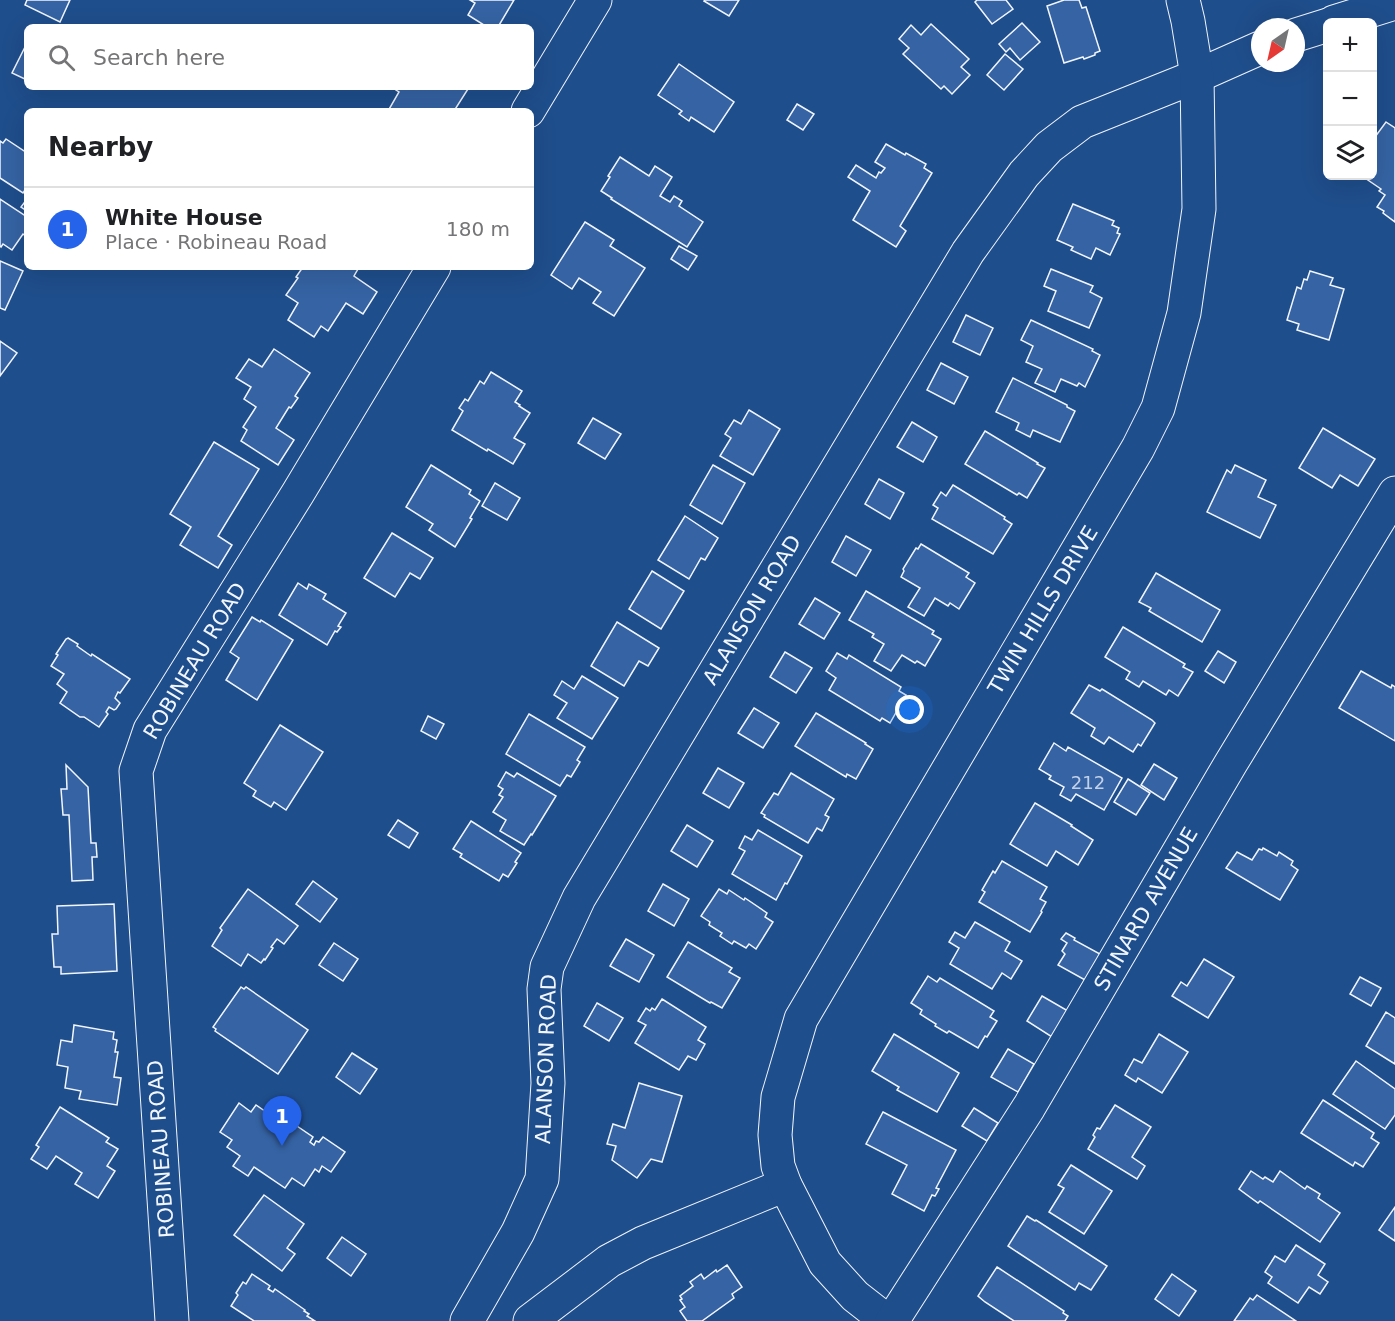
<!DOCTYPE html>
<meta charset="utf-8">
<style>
:root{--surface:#fff;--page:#f2f2f2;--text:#202124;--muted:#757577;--line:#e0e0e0;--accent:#2563eb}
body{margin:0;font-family:"DejaVu Sans",sans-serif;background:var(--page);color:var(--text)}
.controls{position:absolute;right:18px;top:18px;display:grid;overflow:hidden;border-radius:9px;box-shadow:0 6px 24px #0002}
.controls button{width:54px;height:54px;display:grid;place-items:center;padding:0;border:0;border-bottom:2px solid var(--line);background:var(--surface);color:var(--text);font:30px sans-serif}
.compass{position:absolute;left:1251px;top:18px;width:54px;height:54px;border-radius:50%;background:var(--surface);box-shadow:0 6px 24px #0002;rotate:214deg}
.you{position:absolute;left:910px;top:710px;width:21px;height:21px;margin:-15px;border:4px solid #fff;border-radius:50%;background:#1a73e8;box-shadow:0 0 0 9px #1a73e833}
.badge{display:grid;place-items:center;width:39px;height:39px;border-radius:50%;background:var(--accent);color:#fff;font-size:20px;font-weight:700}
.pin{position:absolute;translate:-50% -50px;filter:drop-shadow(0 2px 3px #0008)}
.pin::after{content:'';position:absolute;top:32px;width:21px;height:18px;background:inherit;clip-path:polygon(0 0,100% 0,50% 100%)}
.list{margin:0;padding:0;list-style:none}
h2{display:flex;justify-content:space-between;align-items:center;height:78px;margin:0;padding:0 24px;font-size:26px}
h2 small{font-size:20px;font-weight:400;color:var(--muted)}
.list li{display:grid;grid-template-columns:39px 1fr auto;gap:18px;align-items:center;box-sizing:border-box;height:84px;padding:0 24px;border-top:2px solid var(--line)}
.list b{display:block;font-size:22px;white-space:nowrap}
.list p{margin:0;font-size:20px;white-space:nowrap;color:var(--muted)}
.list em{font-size:20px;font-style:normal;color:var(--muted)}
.icon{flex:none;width:33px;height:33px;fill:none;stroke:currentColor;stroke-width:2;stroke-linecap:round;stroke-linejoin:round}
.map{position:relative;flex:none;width:1395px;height:1321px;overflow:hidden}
.search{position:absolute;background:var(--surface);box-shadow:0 6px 24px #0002;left:24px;top:24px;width:510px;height:66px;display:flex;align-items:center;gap:15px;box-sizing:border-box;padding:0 21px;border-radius:9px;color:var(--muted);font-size:22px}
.panel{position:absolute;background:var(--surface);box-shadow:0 6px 24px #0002;left:24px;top:108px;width:510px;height:162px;border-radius:9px}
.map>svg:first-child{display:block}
</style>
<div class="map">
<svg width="1395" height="1321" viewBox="0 0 1395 1321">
<rect width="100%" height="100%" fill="#1f4e8c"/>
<g fill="#3563a3" stroke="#f2f6ff" stroke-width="1.5">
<polygon points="27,0 70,0 60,22 25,5"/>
<polygon points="470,0 514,0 498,27 487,27 468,15 475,3"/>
<polygon points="705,0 739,0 729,16 704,1"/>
<polygon points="977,0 1006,0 1013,9 992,24 975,2"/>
<polygon points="1064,0 1079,0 1082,8 1086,7 1100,51 1095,53 1095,55 1084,59 1083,57 1064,63 1047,6"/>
<polygon points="1022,23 1040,42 1020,60 1010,48 1006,52 999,44"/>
<polygon points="931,24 969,59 961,67 970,75 952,94 944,86 941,89 903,54 909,48 899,39 911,25 921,35"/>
<polygon points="27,43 27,80 12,73"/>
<polygon points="1005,54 1023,69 1004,90 987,75"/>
<polygon points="679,64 734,102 714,132 691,117 689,121 679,114 682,111 658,95"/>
<polygon points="398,87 465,87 468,89 454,111 388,111 399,92 396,90"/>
<polygon points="797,104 814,114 803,130 787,120"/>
<polygon points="1386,122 1395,128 1395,222 1383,213 1384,211 1377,207 1385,195 1379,191 1381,189 1362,176 1372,176 1372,141"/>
<polygon points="6,139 27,153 27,187 23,193 0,178 0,141 3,143"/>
<polygon points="886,144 905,155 906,153 926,164 924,168 932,173 900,226 906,231 896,247 853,220 870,191 848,177 856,165 876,178 879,172 881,173 885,168 875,162"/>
<polygon points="620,157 649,176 655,166 672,177 660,196 670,202 674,196 682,201 679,206 703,222 687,247 611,199 612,198 601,191 610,177 608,176"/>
<polygon points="0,199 27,217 27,237 23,234 12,250 3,244 1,247 0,246"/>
<polygon points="27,199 27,211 21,207"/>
<polygon points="1073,204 1114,221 1112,225 1119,228 1117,233 1120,234 1110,255 1096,248 1091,259 1071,250 1073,247 1057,240"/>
<polygon points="585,222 614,240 610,246 645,268 614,316 593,303 601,292 579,278 572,289 551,275"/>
<polygon points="679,246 697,256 688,270 671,259"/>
<polygon points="0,261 23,271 5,310 0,308"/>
<polygon points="303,267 355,267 358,269 354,276 377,292 363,314 346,303 328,331 321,326 314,337 288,320 298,303 286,295 298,278 296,277"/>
<polygon points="1051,269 1093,286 1090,292 1102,298 1089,328 1048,311 1056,291 1044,286"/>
<polygon points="1310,271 1333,278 1330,285 1344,289 1329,340 1297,330 1299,324 1287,320 1297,287 1301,289 1304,279 1307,280"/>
<polygon points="966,315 993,328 980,355 953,342"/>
<polygon points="1031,320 1093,349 1092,351 1100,355 1085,387 1079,383 1077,386 1061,379 1055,392 1035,383 1042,369 1026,362 1033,346 1021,340"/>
<polygon points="0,341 17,353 0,376"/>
<polygon points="274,349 310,373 295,396 298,398 291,408 289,407 276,428 294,440 278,465 241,441 247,430 243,427 256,407 244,399 251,387 236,378 249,359 262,367"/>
<polygon points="941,363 968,377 954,404 927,390"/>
<polygon points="491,372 522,391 515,402 520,405 519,406 530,413 514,438 525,444 513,464 488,449 487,451 452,430 463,411 459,408 465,399 468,401 480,381 484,384"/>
<polygon points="1013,378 1067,405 1067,407 1075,411 1060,442 1033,430 1030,437 1016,430 1019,423 996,412"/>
<polygon points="749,410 780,429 753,475 720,456 731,438 725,434 734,420 741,424"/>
<polygon points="593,418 621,434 605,459 578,443"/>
<polygon points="912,422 937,437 923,462 897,447"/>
<polygon points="1323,428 1375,459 1358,486 1340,475 1332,488 1299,468"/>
<polygon points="985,431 1038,463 1037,464 1045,468 1027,498 1019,493 1017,495 965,464"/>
<polygon points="214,442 259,469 218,536 232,545 218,568 180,545 191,527 170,514"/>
<polygon points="431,465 471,490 469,494 480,501 470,518 472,519 455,547 429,530 433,524 406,507"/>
<polygon points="713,465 745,483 722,524 690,505"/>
<polygon points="1235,465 1266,480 1258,497 1276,505 1260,538 1207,512 1227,470 1231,473"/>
<polygon points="879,479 904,493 890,519 865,504"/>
<polygon points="495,483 520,498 507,520 482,506"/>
<polygon points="953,485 1005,517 1004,519 1012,524 993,554 932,519 938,508 933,505 941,492 946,496"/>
<polygon points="685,516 718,538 705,560 701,558 689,579 658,560"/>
<polygon points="392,533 433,558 420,579 410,573 395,597 364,578"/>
<polygon points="846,536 871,550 856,576 832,562"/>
<polygon points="921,544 969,573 966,577 975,583 959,609 950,603 948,606 935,598 924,616 908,607 920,588 901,577 904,571 903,569 916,548 918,549"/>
<polygon points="652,571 684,591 661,629 629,609"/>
<polygon points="1156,573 1220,610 1202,642 1149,611 1151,608 1139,602"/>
<polygon points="298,583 307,589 309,584 326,594 323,599 346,613 338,626 341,627 337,632 335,631 327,645 279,615"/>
<polygon points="866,591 934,631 932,634 941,639 925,666 917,661 915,663 902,655 891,671 874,661 884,644 872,637 874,634 849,620"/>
<polygon points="815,598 840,613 824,639 799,624"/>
<polygon points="252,617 260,622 261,620 293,640 257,700 226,680 239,658 230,652"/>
<polygon points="617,622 659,648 648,666 639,661 624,686 591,666"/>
<polygon points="1123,627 1185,664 1183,667 1193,672 1178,696 1169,690 1166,695 1143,681 1139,687 1126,679 1130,672 1105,657"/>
<polygon points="68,638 78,644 77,646 91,656 92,654 130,679 120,693 118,692 115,698 120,703 116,709 114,710 109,707 106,712 108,714 99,727 84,717 80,717 60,703 67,692 57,684 64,674 51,666 58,655 56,654 66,639"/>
<polygon points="1218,651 1236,662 1224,683 1205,671"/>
<polygon points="785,652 812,668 796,693 770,677"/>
<polygon points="837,653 847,659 849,655 901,687 899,691 906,695 890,723 882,718 880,721 829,690 836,678 826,671"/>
<polygon points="1361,671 1391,688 1392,685 1395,687 1395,741 1339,708"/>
<polygon points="582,676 618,698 592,739 557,718 567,703 554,695 562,681 574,689"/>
<polygon points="1089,685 1100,691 1102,689 1152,720 1155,723 1141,746 1138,744 1133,752 1109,737 1104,744 1091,736 1095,728 1071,713"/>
<polygon points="754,708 779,723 763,748 738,733"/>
<polygon points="816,713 866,743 865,744 873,749 856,779 847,774 846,777 795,746"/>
<polygon points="529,714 585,747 577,760 580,762 571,777 567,775 560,786 506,754"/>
<polygon points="428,716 444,724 436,739 421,731"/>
<polygon points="280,725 323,752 286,810 274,802 271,807 253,796 256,791 244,783"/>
<polygon points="1054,743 1066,751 1068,747 1122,778 1104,810 1076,794 1071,801 1060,795 1064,787 1049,779 1051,776 1039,769"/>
<polygon points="1154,764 1177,778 1164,800 1141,785"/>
<polygon points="66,765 88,787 91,843 96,843 97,857 92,857 93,880 72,881 69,815 63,815 61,789 67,789"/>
<polygon points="718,768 744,783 729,808 703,793"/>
<polygon points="506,772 514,777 517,773 556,796 532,835 531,834 524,845 500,831 506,820 493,812 503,797 499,795 503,789 498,786"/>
<polygon points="791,773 834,799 825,815 829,817 822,831 817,828 808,843 764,817 765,815 761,813 774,793 778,795"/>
<polygon points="1128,779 1150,793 1136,815 1114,802"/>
<polygon points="1035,803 1072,825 1071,826 1093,840 1078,865 1056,851 1047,866 1010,844"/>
<polygon points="398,820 418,833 409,848 388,835"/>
<polygon points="471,821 521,853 515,862 517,863 508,877 503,874 499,881 460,857 462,854 453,849"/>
<polygon points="687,825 713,841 697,867 671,851"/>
<polygon points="758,830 802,856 787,884 785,883 776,900 732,874 745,851 739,848 745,836 752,840"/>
<polygon points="1263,848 1277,856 1279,852 1293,861 1291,865 1298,870 1280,900 1226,868 1237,852 1252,860 1259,849 1262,850"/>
<polygon points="1002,861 1047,887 1040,899 1046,902 1041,911 1042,912 1030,932 979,902 985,892 982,890 993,871 995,873"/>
<polygon points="313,881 337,899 320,922 296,904"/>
<polygon points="663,884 689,899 674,926 648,911"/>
<polygon points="248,889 298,926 284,944 277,939 271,947 273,948 265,960 264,959 261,963 248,954 241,966 212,946 222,930 220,928"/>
<polygon points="719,889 727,894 729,890 744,900 745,898 767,913 765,917 773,922 756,949 749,944 746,948 734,941 732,944 720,936 722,933 709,925 710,922 701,916"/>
<polygon points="114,904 117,971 61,974 61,967 54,967 52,934 58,934 57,906"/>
<polygon points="975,922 1010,942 1005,951 1022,961 1011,979 1002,973 992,989 950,964 959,948 949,942 955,932 965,938"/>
<polygon points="1066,933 1075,938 1074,940 1100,954 1085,980 1058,965 1065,954 1062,951 1067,943 1061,939"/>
<polygon points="626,939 654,955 639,982 610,966"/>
<polygon points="688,942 732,968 729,972 740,978 722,1008 711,1002 710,1003 667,977"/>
<polygon points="334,943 358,959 343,981 319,965"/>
<polygon points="1204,959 1234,977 1208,1018 1172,996 1181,982 1187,986"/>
<polygon points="928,976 937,982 940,978 994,1011 990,1017 997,1021 987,1037 985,1036 978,1048 949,1031 947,1033 935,1026 936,1024 920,1014 922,1010 911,1003"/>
<polygon points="1360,977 1381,988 1371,1006 1350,994"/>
<polygon points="241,987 244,989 246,987 308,1030 278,1074 215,1031 216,1029 213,1027"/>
<polygon points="1042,996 1068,1011 1052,1037 1027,1021"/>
<polygon points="662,999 706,1027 698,1040 705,1044 696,1060 688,1056 679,1070 635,1043 646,1025 638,1021 646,1008 650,1011 652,1008 655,1010"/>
<polygon points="597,1003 623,1018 609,1041 584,1026"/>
<polygon points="1386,1012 1395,1018 1395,1064 1366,1046"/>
<polygon points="74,1025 114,1032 113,1039 117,1040 115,1052 118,1052 114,1077 121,1078 117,1105 79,1099 81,1091 65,1088 68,1067 57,1065 61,1040 72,1042"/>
<polygon points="894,1034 959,1073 937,1112 897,1090 899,1087 872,1071"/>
<polygon points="1159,1034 1188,1052 1162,1093 1138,1078 1136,1082 1125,1075 1134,1059 1142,1063"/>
<polygon points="1008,1049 1034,1064 1018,1092 991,1077"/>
<polygon points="352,1053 377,1069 360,1094 336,1077"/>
<polygon points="1356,1061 1395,1089 1395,1115 1385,1129 1333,1094"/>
<polygon points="639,1083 682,1096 662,1162 651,1159 637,1178 612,1160 616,1146 607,1144 613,1124 625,1128"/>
<polygon points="1323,1100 1374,1133 1371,1138 1379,1143 1363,1167 1355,1162 1353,1166 1301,1133"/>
<polygon points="239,1103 251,1112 256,1105 285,1125 288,1120 313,1137 310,1142 314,1145 316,1141 319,1142 323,1137 345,1152 331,1172 322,1166 319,1172 315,1169 304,1186 292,1178 285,1188 254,1167 248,1176 233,1166 240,1156 227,1147 232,1140 220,1132"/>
<polygon points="1115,1105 1151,1127 1132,1157 1145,1166 1137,1179 1088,1149 1095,1137 1093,1135 1097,1128 1100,1129"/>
<polygon points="60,1107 109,1138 106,1142 118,1149 107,1166 115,1171 98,1198 75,1184 82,1173 56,1156 47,1169 31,1159 39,1147 36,1145"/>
<polygon points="974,1108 998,1123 987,1141 962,1126"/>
<polygon points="883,1112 956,1150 936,1188 939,1189 935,1196 932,1195 924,1211 892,1194 907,1165 866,1144"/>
<polygon points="1071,1165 1112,1191 1084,1234 1049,1212 1064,1188 1058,1185"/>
<polygon points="1251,1171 1263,1179 1265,1177 1273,1182 1280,1171 1305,1189 1307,1186 1320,1194 1318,1198 1340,1213 1320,1242 1260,1201 1258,1203 1239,1189"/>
<polygon points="264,1195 304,1224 287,1248 295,1254 282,1271 234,1235"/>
<polygon points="1395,1207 1395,1241 1379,1230"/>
<polygon points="1027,1216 1035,1221 1036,1220 1107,1266 1091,1290 1079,1283 1075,1290 1008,1246"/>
<polygon points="342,1237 366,1254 351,1276 327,1258"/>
<polygon points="1296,1245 1325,1264 1318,1275 1328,1282 1320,1294 1309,1287 1298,1303 1268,1283 1272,1277 1265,1272 1275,1256 1285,1262"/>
<polygon points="727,1265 742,1287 732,1294 734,1298 702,1321 687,1321 680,1311 685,1307 680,1300 682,1299 680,1296 693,1286 690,1282 701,1274 704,1279 716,1270 717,1272"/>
<polygon points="997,1267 1064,1311 1063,1313 1068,1316 1065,1321 1014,1321 985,1302 978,1296"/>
<polygon points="252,1274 270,1286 268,1289 273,1292 275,1289 305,1310 304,1311 309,1314 307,1316 315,1321 254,1321 231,1306 238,1295 236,1293 243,1282 246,1284"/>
<polygon points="1172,1274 1196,1291 1179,1316 1155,1299"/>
<polygon points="1257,1295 1296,1321 1234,1321 1250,1298 1253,1300"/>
</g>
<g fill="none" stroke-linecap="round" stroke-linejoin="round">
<defs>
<g id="minor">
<polyline points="1334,22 1395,3"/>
<polyline points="1296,35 1328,25"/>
<polyline points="528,111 595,0"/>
<polyline points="172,1321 136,771 150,730 298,493 434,267"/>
<polyline points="467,1321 518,1232 542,1179 548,1083 544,989 547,967 579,898 968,252 1024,174 1049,147 1082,122 1197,76 1260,48"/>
<polyline points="530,1321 609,1261 643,1243 785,1185"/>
<polyline points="887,1321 855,1296 825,1263 785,1185 778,1166 775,1135 778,1097 801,1019 1138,448 1158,408 1184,313 1199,209 1197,76 1188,21 1183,0"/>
<polyline points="892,1321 1029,1107 1231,763 1395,493"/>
</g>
</defs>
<use href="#minor" stroke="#f2f6ff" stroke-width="35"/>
<use href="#minor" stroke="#1f4e8c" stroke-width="33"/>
</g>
<g text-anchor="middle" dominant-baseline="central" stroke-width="4.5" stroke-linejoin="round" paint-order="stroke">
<g font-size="18" fill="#c3d1e8">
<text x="1088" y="782">212</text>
</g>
<g font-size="21" fill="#f2f6ff" stroke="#1f4e8c">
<text transform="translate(752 610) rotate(-59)">ALANSON ROAD</text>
<text transform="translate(1043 610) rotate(-59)">TWIN HILLS DRIVE</text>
<text transform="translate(195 661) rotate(-59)">ROBINEAU ROAD</text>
<text transform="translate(1146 909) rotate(-60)">STINARD AVENUE</text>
<text transform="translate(546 1059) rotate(-88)">ALANSON ROAD</text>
<text transform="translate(161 1149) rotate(-94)">ROBINEAU ROAD</text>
</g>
</g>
</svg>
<div class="controls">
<button>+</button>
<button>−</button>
<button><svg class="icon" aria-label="layers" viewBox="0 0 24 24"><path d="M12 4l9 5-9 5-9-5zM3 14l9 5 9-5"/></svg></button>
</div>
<svg class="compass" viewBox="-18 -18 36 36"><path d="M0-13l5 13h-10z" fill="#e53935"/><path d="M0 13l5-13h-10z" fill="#757577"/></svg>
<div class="you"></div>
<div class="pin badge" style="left:282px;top:1146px">1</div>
<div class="search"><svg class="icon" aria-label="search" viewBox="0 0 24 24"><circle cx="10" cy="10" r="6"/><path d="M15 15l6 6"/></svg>Search here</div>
<section class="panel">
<h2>Nearby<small></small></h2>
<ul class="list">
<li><span class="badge">1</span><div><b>White House</b><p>Place · Robineau Road</p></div><em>180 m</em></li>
</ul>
</section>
</div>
